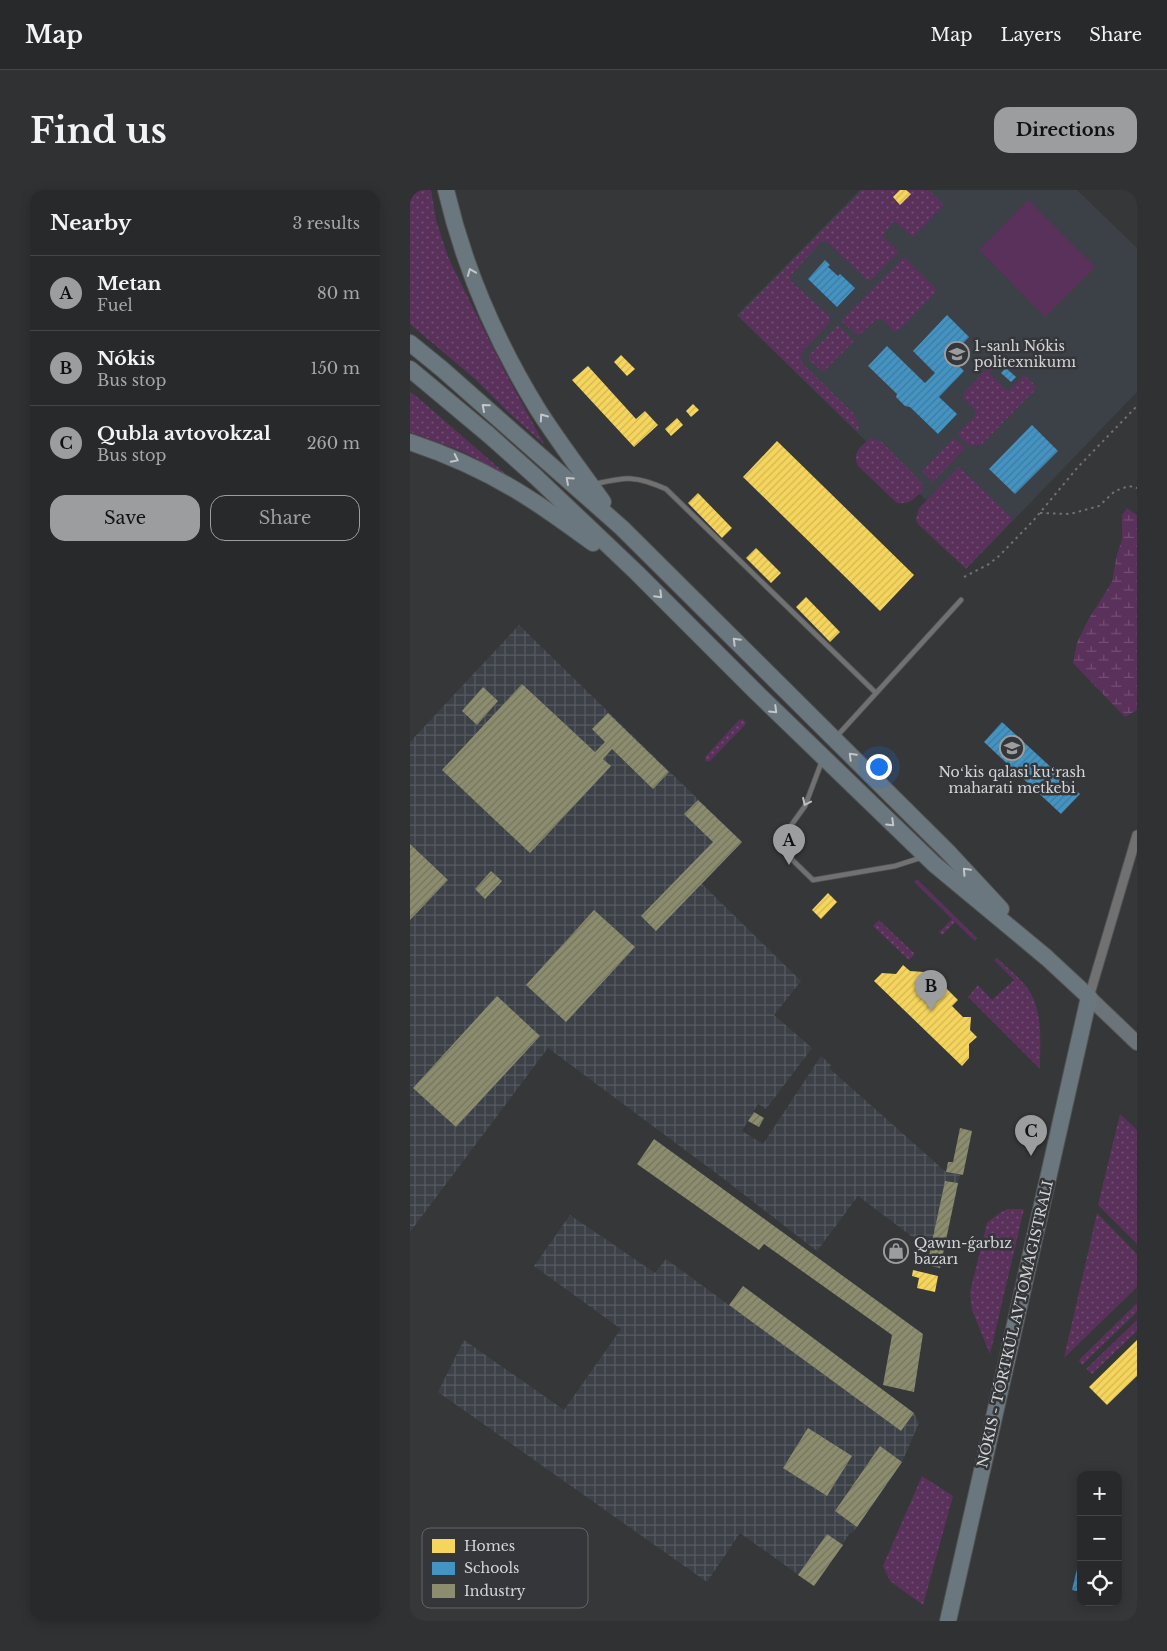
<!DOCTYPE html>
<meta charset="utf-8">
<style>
:root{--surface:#28292a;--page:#303132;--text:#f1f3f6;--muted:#a5a6a8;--line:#444547;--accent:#9c9d9f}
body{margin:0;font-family:"Libre Baskerville",serif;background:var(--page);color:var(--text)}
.controls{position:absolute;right:15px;bottom:15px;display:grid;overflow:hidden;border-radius:10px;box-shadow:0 2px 12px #0003}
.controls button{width:45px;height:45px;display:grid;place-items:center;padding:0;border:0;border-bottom:1px solid var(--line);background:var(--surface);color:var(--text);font:25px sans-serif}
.you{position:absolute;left:468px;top:576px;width:18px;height:18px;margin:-12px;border:4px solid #fff;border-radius:50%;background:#1a73e8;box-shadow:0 0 0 8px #1a73e833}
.badge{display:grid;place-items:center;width:32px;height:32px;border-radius:50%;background:var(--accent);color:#111;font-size:16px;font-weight:700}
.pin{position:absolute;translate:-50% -41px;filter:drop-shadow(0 1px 2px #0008)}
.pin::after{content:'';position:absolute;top:26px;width:18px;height:15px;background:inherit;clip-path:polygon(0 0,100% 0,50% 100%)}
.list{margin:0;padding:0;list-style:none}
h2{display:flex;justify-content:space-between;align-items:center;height:65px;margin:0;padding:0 20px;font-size:21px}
h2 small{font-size:16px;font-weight:400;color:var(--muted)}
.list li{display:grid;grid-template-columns:32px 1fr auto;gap:15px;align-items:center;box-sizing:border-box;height:75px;padding:0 20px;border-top:1px solid var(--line)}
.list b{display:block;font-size:19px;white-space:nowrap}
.list p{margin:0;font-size:16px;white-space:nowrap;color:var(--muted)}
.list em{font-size:16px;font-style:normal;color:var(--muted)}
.actions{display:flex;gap:10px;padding:15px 20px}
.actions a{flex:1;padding:11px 0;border:1px solid var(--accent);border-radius:15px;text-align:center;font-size:18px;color:var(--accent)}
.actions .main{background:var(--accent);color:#111}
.icon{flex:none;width:28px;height:28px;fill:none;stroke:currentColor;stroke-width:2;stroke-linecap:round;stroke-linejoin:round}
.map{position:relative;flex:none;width:727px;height:1431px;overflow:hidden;border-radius:15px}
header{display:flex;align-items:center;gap:30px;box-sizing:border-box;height:70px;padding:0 25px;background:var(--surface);border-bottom:1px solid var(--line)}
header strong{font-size:24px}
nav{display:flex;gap:28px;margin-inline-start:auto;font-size:18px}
.intro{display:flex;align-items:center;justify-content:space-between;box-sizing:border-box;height:120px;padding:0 30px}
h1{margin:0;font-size:35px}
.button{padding:12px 22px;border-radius:15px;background:var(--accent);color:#111;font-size:18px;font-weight:700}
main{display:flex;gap:30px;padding:0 30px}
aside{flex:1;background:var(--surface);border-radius:15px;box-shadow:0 2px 12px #0003}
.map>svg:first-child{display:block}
</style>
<header>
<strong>Map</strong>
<nav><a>Map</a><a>Layers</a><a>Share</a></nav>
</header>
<div class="intro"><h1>Find us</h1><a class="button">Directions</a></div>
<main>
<aside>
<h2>Nearby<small>3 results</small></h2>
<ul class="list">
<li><span class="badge">A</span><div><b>Metan</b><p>Fuel</p></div><em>80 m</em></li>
<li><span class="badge">B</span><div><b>Nókis</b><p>Bus stop</p></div><em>150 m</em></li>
<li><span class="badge">C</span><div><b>Qubla avtovokzal</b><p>Bus stop</p></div><em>260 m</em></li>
</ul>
<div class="actions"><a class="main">Save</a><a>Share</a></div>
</aside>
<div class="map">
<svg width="727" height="1431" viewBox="0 0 727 1431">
<defs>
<pattern id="industrial-grid" width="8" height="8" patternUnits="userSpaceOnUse" patternTransform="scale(1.25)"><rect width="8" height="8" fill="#3c4047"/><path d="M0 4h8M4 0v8" fill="none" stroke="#575b61"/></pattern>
<pattern id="grass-dots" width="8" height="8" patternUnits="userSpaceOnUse" patternTransform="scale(1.25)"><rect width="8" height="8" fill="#5a315b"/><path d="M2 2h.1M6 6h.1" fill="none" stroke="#714e72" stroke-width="1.8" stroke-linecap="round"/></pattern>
<pattern id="wetland-marsh" width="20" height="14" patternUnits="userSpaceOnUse" patternTransform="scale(1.25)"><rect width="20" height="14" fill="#5a315b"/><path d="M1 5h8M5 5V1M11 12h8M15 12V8" fill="none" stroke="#714e72"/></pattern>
<pattern id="homes-hatch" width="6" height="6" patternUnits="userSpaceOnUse" patternTransform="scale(1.25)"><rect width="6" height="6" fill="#f6d55c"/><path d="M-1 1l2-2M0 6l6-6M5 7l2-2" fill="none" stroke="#d1b756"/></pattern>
<pattern id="schools-hatch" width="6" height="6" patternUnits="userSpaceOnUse" patternTransform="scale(1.25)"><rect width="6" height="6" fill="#4393c3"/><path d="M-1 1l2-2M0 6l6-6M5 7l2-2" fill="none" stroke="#427a9c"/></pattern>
<pattern id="industry-hatch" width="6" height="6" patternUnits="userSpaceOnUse" patternTransform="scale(1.25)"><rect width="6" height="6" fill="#8c8c6e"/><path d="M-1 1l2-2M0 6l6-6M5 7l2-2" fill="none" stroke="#757560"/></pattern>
</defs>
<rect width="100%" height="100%" fill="#363738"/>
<polygon fill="#3c4047" points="450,0 667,0 727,58 727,202 571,364 327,125"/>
<g fill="url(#industrial-grid)">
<polygon points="109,435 332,652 292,694 391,791 364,825 402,858 356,919 348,914 332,941 353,954 411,866 421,875 419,878 536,982 550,985 530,1078 517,1075 520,1060 448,1006 407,1061 306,983 138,858 0,1042 0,552"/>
<polygon points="160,1025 245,1083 256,1069 491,1241 504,1223 509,1233 492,1272 447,1337 442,1343 440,1343 404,1396 330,1343 297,1392 28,1202 54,1150 154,1220 211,1139 124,1076"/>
</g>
<g fill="url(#grass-dots)">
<polygon points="0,0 21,0 26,30 38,67 94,180 134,254 97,221 65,189 0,134"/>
<polygon points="452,0 519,0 534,15 503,47 484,31 472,46 489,62 461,90 456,89 416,51 411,52 380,86 381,91 420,127 419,134 391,163 392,173 445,225 449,238 447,241 328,126"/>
<polygon points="494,67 525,98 525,103 489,140 483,141 473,130 467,129 448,146 431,131"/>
<polygon points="428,135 444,151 413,182 399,170 399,165"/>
<polygon points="591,164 606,177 604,179 592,169 579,183 598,201 614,185 625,195 625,200 571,255 558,255 547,244 565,226 566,221 554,209 553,204"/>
<polygon points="0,202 6,206 97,285 52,261 0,242"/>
<path d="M460,248L471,251L512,293L513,300C505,308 500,315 487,313L448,276C442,262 450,258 460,248Z"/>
<polygon points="544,248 555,258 523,292 512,281"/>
<polygon points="549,277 603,329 556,379 508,334 506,329 509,318"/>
<polygon points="332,529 336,532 335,535 300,571 297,572 295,570 296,566 329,530"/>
<polygon points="507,689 567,748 565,751 545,732 532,745 529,742 542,729 504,692"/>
<polygon points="469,730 505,764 499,770 463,736"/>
<path d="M587,768C596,777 607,785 615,795C634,817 630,853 630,879L558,807L568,795L582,810L604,790L584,770Z"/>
<polygon points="710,924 727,940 727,1054 688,1015"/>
<polygon points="597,1019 614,1019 580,1164 562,1120 560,1102 577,1033 588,1024"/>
<polygon points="687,1023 727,1064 727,1097 654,1168"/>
<polygon points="727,1113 727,1122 672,1175 669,1171 671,1168"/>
<polygon points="727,1130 727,1141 682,1184 676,1179"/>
<polygon points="512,1286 543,1306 513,1415 480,1391 473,1376"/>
</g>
<polygon fill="url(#wetland-marsh)" points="717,318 727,325 727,520 715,527 663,473 667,453 678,430 702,392 707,364 712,350 712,325"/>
<polygon fill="#5a315b" points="618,10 685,77 635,127 569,60"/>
<g fill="url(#homes-hatch)">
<polygon points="490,0 496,0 501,4 490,15 483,7"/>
<polygon points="211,165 225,179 217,186 204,172"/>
<polygon points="178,176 226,229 235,221 248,235 224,257 162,190"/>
<polygon points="283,214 289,220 281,227 276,221"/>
<polygon points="267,228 273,235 261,246 255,239"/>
<polygon points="367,251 504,385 470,421 333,287"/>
<polygon points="288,303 322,338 312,348 278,313"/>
<polygon points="346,358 371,383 361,393 336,368"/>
<polygon points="396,407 430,442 420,452 386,417"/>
<polygon points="418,703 427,712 411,729 402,720"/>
<polygon points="493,775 500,781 514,782 514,789 528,802 534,796 548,810 542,816 553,827 561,827 560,840 567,847 559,854 559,868 552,876 464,791 472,783 486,784"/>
<polygon points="503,1080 528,1086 525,1102 507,1098 509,1088 502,1086"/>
<polygon points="727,1150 727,1186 697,1215 679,1197"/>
</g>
<g fill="url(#schools-hatch)">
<polygon points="415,70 420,75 418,77 428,86 430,84 445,98 427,117 398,89"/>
<polygon points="537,125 559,147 540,167 554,181 529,207 547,224 528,244 500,217 495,216 486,207 487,204 458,176 477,156 515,193 525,183 503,161"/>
<polygon points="596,178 606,187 601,192 591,183"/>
<polygon points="622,235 648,261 605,304 579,279"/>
<polygon points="592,532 670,604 651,624 574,552"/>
<polygon points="670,1366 671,1366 671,1402 662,1400"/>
</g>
<g fill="url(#industry-hatch)">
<polygon points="112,494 185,562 195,552 182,539 198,523 259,582 243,599 202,559 193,569 201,576 120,663 32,580"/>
<polygon points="73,497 88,511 67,535 52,521"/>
<polygon points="288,610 332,652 246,741 231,726 303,652 274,624"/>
<polygon points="0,654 38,690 0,730"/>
<polygon points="81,681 92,691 75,709 65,699"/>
<polygon points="184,720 225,757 156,832 116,795"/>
<polygon points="87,806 130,846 46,937 3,898"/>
<polygon points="344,922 354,928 349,937 338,931"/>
<polygon points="550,938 562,941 553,985 536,982 538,972 543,972"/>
<polygon points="244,949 513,1144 504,1202 473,1195 482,1145 354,1054 349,1060 227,974"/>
<polygon points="535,991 548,993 530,1078 517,1075"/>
<polygon points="333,1096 504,1223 491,1241 319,1115"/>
<polygon points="398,1238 442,1266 417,1306 373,1278"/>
<polygon points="470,1256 492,1272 447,1337 425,1321"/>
<polygon points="417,1344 433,1355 404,1396 388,1385"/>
</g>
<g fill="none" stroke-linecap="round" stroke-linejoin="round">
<defs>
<g id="lane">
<path d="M185,294C217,287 225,285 256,299L466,503"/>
<polyline points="427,546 551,410"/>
<polyline points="412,571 395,616 367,655 403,690 485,676 510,668"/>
</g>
<polyline id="street" points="679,807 727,645"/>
<polyline id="primary" points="679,807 727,853"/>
<g id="highway">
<path d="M36,0C54,77 86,151 127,218C147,250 171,281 193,312"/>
<polyline points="0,153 32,179 212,338 539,663 591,719"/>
<polyline points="0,179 79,245 126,287 226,382 346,502 524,674 637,768 679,807 538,1431"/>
<path d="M0,252C42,266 83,285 120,309C142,323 162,338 183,353"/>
</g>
</defs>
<use href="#lane" stroke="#525354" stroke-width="6"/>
<use href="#street" stroke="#525354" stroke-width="11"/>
<use href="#primary" stroke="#525354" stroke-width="16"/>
<use href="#highway" stroke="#525354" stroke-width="18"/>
<g stroke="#707172" stroke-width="2" stroke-dasharray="2.5 4" stroke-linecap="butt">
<polyline points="630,323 660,324 689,316 705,301 719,296 727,298"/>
<polyline points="554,387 579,374 589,366 623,331 668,277 727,216"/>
</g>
<use href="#lane" stroke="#717172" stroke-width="4.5"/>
<use href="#street" stroke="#717172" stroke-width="9"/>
<use href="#primary" stroke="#6d7479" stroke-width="14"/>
<use href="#highway" stroke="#6b777e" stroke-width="16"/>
</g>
<defs><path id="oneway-chevron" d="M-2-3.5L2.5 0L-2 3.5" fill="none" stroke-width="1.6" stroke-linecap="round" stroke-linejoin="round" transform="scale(1.25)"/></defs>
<g stroke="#c3c6c9">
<use href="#oneway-chevron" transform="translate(61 82) rotate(-112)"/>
<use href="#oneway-chevron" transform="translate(75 217) rotate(-139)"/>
<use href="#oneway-chevron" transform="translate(133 227) rotate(-125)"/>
<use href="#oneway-chevron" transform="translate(45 269) rotate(26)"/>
<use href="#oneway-chevron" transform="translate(159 290) rotate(-138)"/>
<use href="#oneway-chevron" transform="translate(249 405) rotate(45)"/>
<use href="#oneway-chevron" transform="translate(326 451) rotate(-135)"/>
<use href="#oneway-chevron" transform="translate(364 520) rotate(44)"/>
<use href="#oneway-chevron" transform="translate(442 566) rotate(-135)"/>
<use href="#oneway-chevron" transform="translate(481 633) rotate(44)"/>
<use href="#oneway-chevron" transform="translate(556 681) rotate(-133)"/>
</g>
<use stroke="#bfc0c2" href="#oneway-chevron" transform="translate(396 612) rotate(115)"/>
<defs>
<symbol id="university-ring" viewBox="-11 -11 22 22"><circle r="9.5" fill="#353639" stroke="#9c9d9f" stroke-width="1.5"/><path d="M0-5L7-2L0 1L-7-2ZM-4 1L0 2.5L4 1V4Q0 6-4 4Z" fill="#9c9d9f"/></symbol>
<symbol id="school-ring" viewBox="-11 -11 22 22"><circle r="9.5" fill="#353639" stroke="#9c9d9f" stroke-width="1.5"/><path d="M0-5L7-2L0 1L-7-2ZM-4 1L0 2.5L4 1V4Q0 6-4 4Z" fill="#9c9d9f"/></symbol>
<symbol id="shop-ring" viewBox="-11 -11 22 22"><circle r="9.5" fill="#353639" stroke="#9c9d9f" stroke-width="1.5"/><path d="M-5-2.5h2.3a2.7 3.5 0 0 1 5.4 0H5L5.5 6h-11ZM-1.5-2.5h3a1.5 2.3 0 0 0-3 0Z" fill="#9c9d9f"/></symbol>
</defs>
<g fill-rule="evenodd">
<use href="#university-ring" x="533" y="150" width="28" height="28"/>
<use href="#school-ring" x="588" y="544" width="28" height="28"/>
<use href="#shop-ring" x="472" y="1047" width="28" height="28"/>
</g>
<g text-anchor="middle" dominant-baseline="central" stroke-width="5" stroke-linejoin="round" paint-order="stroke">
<g font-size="14" fill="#d3d4d6" stroke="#353639" text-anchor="start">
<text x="564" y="156">1-sanlı Nókis<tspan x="564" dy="16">politexnikumı</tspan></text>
<text x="602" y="582" text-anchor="middle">Noʻkis qalasi kuʻrash<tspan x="602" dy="16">maharati metkebi</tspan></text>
<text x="504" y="1053">Qawın-ǵarbız<tspan x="504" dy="16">bazarı</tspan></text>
</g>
<g font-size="14" fill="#d3d4d6" stroke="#353639">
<text transform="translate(605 1134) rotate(-77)">NÓKIS - TÓRTKÚL AVTOMAGISTRALI</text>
</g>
</g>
<rect x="12" y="1338" width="166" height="80" rx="8" fill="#353639" stroke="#646568" stroke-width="1"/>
<rect x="22" y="1349" width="23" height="14" fill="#f6d55c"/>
<rect x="22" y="1372" width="23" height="13" fill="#4393c3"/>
<rect x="22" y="1394" width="23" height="14" fill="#8c8c6e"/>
<g font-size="14" fill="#d3d4d6">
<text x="54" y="1361">Homes</text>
<text x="54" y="1383">Schools</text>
<text x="54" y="1406">Industry</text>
</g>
</svg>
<div class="controls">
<button>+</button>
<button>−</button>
<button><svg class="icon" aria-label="locate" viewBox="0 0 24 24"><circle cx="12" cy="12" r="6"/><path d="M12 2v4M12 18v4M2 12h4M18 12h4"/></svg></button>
</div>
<div class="you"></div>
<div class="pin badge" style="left:379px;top:675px">A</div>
<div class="pin badge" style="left:521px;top:821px">B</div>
<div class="pin badge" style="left:621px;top:966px">C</div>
</div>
</main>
